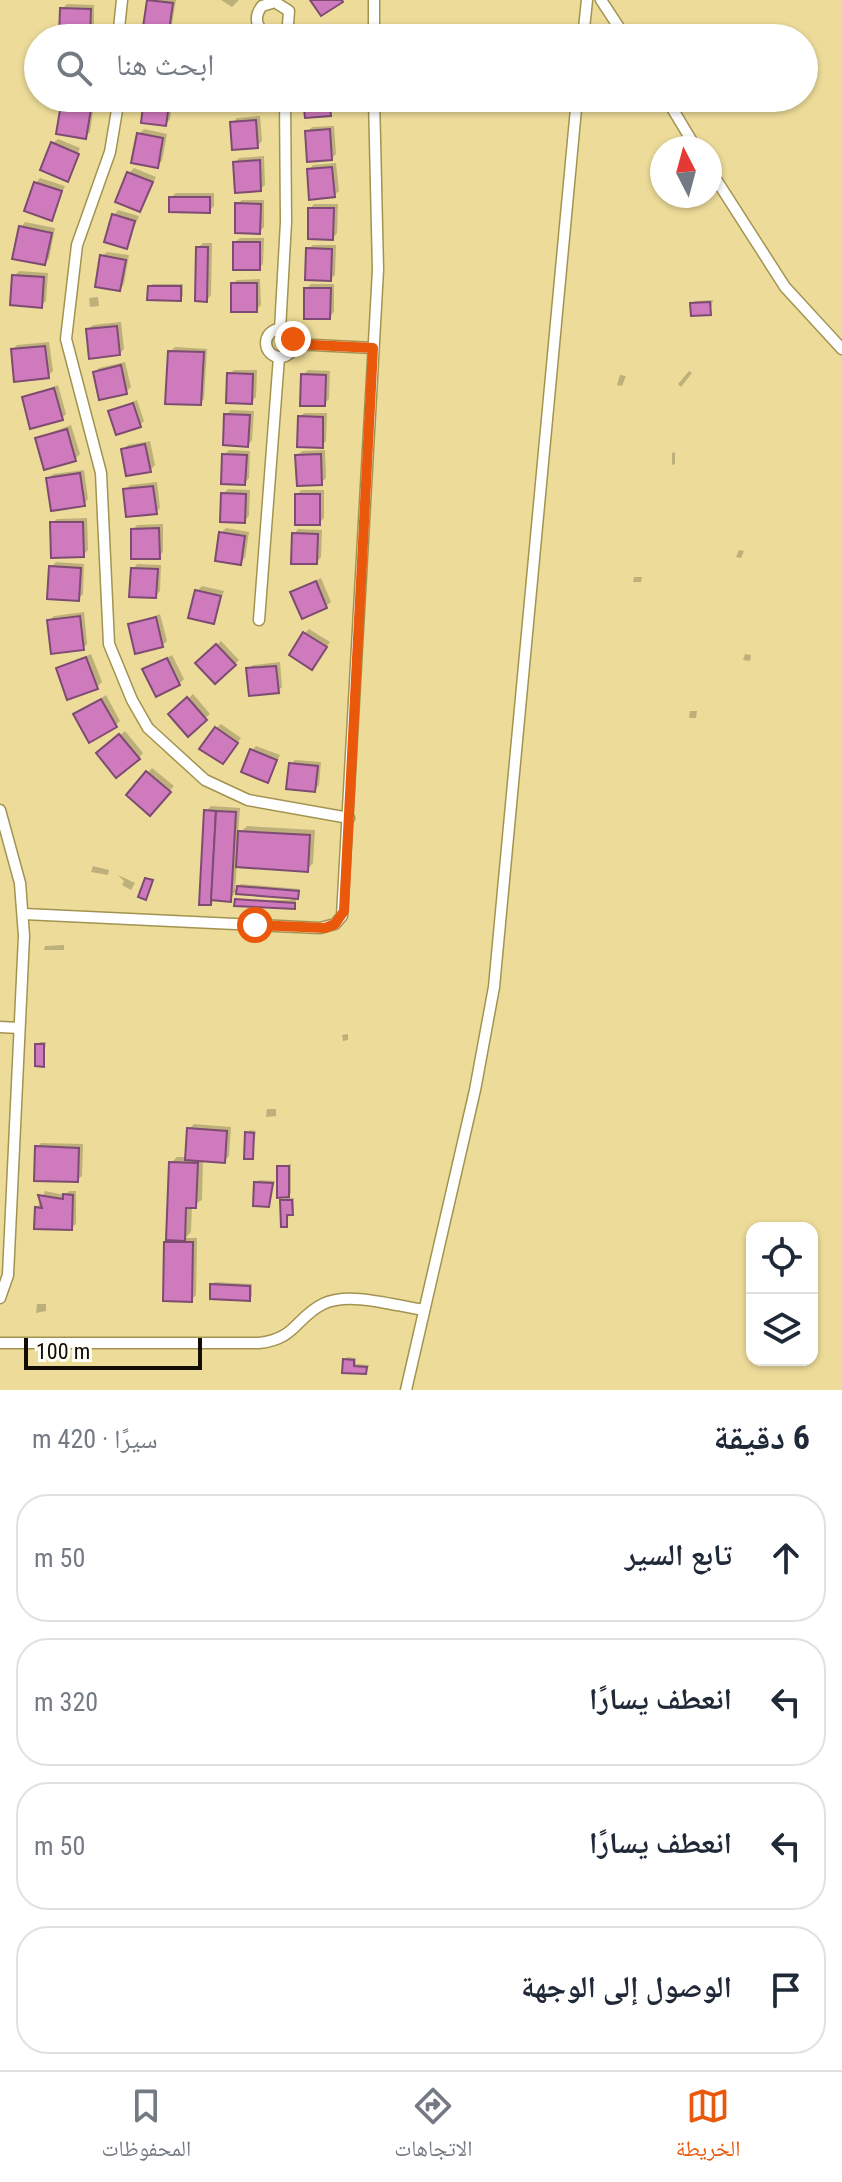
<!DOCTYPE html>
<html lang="ar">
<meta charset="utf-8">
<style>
:root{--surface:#fff;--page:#f6f6f7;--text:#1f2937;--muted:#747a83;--line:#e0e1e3;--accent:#ea580c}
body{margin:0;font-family:"Roboto Condensed","Noto Naskh Arabic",sans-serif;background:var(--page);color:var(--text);direction:rtl}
.controls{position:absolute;right:24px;bottom:24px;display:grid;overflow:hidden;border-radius:16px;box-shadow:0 2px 6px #0004}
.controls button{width:72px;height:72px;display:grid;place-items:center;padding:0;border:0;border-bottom:2px solid var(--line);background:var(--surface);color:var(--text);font:40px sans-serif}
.compass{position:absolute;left:650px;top:136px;width:72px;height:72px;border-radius:50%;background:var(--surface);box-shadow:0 2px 6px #0004;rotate:354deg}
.scale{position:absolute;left:24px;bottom:20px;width:178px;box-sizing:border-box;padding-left:8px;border:4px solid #130c00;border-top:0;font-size:22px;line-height:28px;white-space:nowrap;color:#130c00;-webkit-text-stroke:6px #fefdf6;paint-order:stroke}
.stop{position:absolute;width:24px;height:24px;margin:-18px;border:6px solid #ea580c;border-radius:50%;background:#fff}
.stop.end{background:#ea580c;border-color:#fff;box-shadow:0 2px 8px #0008}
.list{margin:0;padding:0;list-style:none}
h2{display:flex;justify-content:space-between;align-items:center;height:104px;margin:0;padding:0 32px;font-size:34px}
h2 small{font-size:26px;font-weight:400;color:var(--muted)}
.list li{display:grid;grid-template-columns:52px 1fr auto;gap:24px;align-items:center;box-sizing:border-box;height:128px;margin:0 16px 16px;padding:0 16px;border:2px solid var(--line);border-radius:32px}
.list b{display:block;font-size:30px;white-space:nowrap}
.list em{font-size:26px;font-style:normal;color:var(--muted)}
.icon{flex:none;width:44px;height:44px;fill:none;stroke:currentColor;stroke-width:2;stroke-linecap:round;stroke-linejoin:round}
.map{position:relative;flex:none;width:842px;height:1390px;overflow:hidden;direction:ltr}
.search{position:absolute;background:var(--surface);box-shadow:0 2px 6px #0004;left:24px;right:24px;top:24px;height:88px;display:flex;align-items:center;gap:20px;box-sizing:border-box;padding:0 28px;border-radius:44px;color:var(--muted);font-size:30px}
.sheet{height:680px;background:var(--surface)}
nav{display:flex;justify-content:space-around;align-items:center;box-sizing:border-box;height:112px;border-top:2px solid var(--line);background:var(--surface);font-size:22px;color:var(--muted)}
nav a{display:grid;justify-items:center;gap:4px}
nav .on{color:var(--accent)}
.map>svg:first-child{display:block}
</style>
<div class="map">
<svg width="842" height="1390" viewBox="0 0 842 1390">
<rect width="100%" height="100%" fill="#eddc99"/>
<g fill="#0003">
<polygon points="149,0 176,0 172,24 168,29 145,25"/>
<polygon points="221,0 239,0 232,7"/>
<polygon points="67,4 94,5 94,33 89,38 62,9"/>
<polygon points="231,29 237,38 216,38"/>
<polygon points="323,32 335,38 318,38"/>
<polygon points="146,98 173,98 170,119 166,124"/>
<polygon points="305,98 334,98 335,109 330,114"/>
<polygon points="67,100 94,104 90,132 85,137 63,105"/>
<polygon points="260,116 262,141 257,146 232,123 237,118"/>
<polygon points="334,126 336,154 331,159 307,132 312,127"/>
<polygon points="144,129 167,134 162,161 157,166 139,134"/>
<polygon points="58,139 80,148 68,177 53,143"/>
<polygon points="264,156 265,185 260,189 235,162 239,158"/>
<polygon points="336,163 339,191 334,195 309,170 313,165"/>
<polygon points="134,168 156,177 140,210 129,173"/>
<polygon points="40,178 65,186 52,218 36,183"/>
<polygon points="176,193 214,193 214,206 209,211 171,197"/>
<polygon points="242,200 264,200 264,227 259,232 237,204"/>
<polygon points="314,204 338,204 337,233 333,238 310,209"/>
<polygon points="118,210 139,216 126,247 114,215"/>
<polygon points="25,222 55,228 49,259 44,263 21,227"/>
<polygon points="240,238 264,238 263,264 259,268 235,242"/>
<polygon points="203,243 212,243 211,295 207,300 198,248"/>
<polygon points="313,245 336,245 335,275 330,279 308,249"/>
<polygon points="107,252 129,255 124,284 120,289 102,256"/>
<polygon points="19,271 48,273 46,301 41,305 14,276"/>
<polygon points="260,279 261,305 256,310 232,284 237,280"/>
<polygon points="152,284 183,284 183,296 180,299 150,287"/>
<polygon points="311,284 334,284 334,312 329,317 306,289"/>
<polygon points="98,297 99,306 90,307 89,298"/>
<polygon points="713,300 710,313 692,304 695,301"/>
<polygon points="121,322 124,349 119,354 88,329 93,325"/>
<polygon points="49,342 53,371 48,376 13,350 17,345"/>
<polygon points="175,347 207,349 204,399 200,403 170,352"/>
<polygon points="125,362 131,387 126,392 95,372 99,368"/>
<polygon points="234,370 257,370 256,397 251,402 229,374"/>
<polygon points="308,370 330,371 329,399 324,404 303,375"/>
<polygon points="689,371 692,373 681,387 678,384"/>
<polygon points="620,375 626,376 622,386 617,385"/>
<polygon points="58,385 66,414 62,418 24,398"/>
<polygon points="137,400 144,421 140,425 110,411"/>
<polygon points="231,410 254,411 252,440 248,445 226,415"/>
<polygon points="304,413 327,413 326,441 322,446 300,417"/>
<polygon points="71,425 80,454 75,459 37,438"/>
<polygon points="150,441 155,465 150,470 123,450 128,445"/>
<polygon points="229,450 250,451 249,478 244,483 224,455"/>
<polygon points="325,450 326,478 321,483 297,456 302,451"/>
<polygon points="675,452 675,464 672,465 672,453"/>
<polygon points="84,470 88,499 84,504 48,479 53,474"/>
<polygon points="157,482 160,508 156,512 125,490 130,485"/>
<polygon points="228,489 250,490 249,516 244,521 223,494"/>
<polygon points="301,490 324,490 324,518 319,523 297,495"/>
<polygon points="87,518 88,550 83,555 52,523 57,519"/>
<polygon points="163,524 163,552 159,557 133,530 137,525"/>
<polygon points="226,528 249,532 245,558 240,562 221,533"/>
<polygon points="298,529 322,530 321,557 317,562 294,534"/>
<polygon points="739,550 744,551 741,558 736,557"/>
<polygon points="56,562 84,564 83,594 78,599 51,567"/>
<polygon points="137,564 161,565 160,591 155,596 133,569"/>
<polygon points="634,577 642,577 641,582 633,582"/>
<polygon points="321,578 331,602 326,606 293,592"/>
<polygon points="202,586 224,591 213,622 197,591"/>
<polygon points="84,612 87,644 83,648 49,620 54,616"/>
<polygon points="160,614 167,641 162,646 130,625"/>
<polygon points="309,629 330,642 316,663 305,633"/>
<polygon points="221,641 239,660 215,682 198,663"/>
<polygon points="91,654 102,682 97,687 58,669"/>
<polygon points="745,654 751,655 750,661 743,660"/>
<polygon points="172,655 184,679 179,684 145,670"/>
<polygon points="280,662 282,687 278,691 248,669 253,665"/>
<polygon points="193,694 210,714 188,734 171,715"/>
<polygon points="106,695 120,721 116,725 75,715"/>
<polygon points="690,711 697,711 696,718 689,718"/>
<polygon points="221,724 241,738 227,757 216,728"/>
<polygon points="125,731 143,753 139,758 103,749"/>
<polygon points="256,746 280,755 268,780 252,750"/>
<polygon points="295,760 321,762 319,785 315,790 291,764"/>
<polygon points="152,768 174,786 154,809 128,795"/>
<polygon points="211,806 240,808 238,834 247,826 315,830 313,863 307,870 237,865 235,890 241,884 300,889 294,907 237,900 291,900 291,897 235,892 230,900 214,899 210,903 206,811"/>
<polygon points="93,866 109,870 108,875 91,872"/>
<polygon points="118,875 135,883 131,890 122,885 124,881"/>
<polygon points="64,945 64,950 44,950 45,946"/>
<polygon points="348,1034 348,1040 343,1041 342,1035"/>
<polygon points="40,1042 46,1042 43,1065 37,1045"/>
<polygon points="267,1109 276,1109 276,1116 266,1117"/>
<polygon points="194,1124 231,1127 229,1156 224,1161 203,1159 202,1200 192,1206 191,1232 185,1238 197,1238 196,1295 191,1300 166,1242 171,1163 177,1157 187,1157 189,1129"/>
<polygon points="250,1130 256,1131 252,1157 247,1133"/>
<polygon points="41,1143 83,1144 82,1176 77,1180 37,1147"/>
<polygon points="291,1164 291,1193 286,1198 294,1198 294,1210 289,1213 287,1225 282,1201 288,1196 279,1167"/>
<polygon points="259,1180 275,1181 268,1205 256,1183"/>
<polygon points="45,1191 65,1195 69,1191 76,1191 76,1224 71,1228 37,1208"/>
<polygon points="215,1282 252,1284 252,1296 249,1299 212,1285"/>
<polygon points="37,1304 46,1304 46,1311 36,1313"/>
<polygon points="347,1357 356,1358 356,1364 369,1365 368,1369 344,1371"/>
</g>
<g fill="#cf7abd" stroke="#7e4b73" stroke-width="2">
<polygon points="147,0 173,3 169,31 143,27"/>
<polygon points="310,0 342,0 343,2 321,16"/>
<polygon points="60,8 91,9 90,38 59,38"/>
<polygon points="144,98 170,98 166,126 141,123"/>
<polygon points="229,98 256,98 257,108 230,110"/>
<polygon points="303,98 329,98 331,116 305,118"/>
<polygon points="61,104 91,109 86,139 56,134"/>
<polygon points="256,120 258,148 232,150 230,122"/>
<polygon points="330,129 332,160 307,162 305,131"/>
<polygon points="137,133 163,138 158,168 131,163"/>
<polygon points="51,142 79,154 68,182 40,170"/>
<polygon points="260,160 261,191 235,193 233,162"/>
<polygon points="332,167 335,197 309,200 307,169"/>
<polygon points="127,172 153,182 140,212 115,202"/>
<polygon points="34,182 62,191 52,221 24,211"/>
<polygon points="169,197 210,197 210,213 169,212"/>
<polygon points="235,203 261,204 260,234 235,233"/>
<polygon points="308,208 334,208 333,240 308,239"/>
<polygon points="112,214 135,221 127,249 104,242"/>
<polygon points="19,226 52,233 45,265 12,259"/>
<rect x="233" y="242" width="27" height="28"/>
<polygon points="196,247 208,247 207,302 195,301"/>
<polygon points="306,248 332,249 331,281 305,280"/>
<polygon points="100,255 126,260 120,291 95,287"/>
<polygon points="12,275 44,277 42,308 10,305"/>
<rect x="231" y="283" width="26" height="29"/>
<polygon points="148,286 181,286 181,301 147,300"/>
<polygon points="304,288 331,288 330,319 304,319"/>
<polygon points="710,302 711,315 691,316 690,303"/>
<polygon points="117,326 120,355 89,359 86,329"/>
<polygon points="45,346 49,378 14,382 11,349"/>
<polygon points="168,351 204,352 201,405 165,404"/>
<polygon points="121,365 127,394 99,400 93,372"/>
<polygon points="227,373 253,374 252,404 226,403"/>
<polygon points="301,374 326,375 325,406 300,406"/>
<polygon points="54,388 63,420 30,429 22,397"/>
<polygon points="133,403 141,427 116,435 108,411"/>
<polygon points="224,414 250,415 248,447 223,445"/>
<polygon points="298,416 323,417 323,448 297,447"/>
<polygon points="67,429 76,461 44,470 35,438"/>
<polygon points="145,444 151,472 126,476 121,449"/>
<polygon points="222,454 247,455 245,485 221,484"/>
<polygon points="321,454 322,485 297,486 295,455"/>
<polygon points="80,473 85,506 51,511 46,478"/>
<polygon points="153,486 157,514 126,517 123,489"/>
<polygon points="221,493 246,494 245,523 220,522"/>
<rect x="295" y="494" width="25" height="31"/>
<polygon points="50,522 83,522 84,557 51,558"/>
<polygon points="159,528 160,559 131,559 131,529"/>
<polygon points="219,532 245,536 241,565 215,561"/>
<polygon points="292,533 318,534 317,564 291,564"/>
<polygon points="49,566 81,568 79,601 47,599"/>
<polygon points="131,568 158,569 156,598 129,597"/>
<polygon points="316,581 327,608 302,619 290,592"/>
<polygon points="195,590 221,596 214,624 188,618"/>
<polygon points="80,616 84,650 51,654 47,620"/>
<polygon points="156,617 163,647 135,654 128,624"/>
<polygon points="303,632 327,647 312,670 289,655"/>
<polygon points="216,644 236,665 215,684 195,663"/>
<polygon points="86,657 98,689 67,700 56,668"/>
<polygon points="167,658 180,685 156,697 142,669"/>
<polygon points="276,666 279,693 249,696 246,668"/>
<polygon points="187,697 207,720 188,737 168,714"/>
<polygon points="101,699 117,727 89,743 73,714"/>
<polygon points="215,727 238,743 223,764 199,749"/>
<polygon points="119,734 140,759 116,778 96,753"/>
<polygon points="250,749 277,760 268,783 241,772"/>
<polygon points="289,763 318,766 315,792 286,789"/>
<polygon points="146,771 171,792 150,816 126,795"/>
<polygon points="204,810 216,811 211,905 199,905"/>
<polygon points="216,811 236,812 231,902 211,900"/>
<polygon points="238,831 310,835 308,872 236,867"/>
<polygon points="145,878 153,880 146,900 138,897"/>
<polygon points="237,886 299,891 298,899 236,894"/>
<polygon points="235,899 295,903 295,909 234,906"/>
<polygon points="35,1044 44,1044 44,1067 35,1066"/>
<polygon points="187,1128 227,1131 225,1163 185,1160"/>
<polygon points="245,1132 254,1133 253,1159 244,1159"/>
<polygon points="35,1146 79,1148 78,1182 34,1181"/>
<polygon points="169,1162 198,1163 196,1208 186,1208 185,1241 166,1240"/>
<polygon points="277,1166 289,1166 289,1197 277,1198"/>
<polygon points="254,1182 273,1183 269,1207 253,1206"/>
<polygon points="63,1194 73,1195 72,1230 34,1229 35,1207 42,1208 38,1195 63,1199"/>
<polygon points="280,1200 292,1200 293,1215 287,1215 287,1227 281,1227"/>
<polygon points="164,1242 193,1242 192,1302 163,1301"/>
<polygon points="210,1284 250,1286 250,1301 210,1299"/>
<polygon points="343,1359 354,1360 354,1366 367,1367 366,1374 342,1373"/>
</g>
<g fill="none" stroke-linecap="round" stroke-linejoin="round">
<defs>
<g id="minor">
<polyline points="601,0 626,38"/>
<polyline points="118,38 122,0"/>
<path d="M269,38C258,29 252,19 262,6L275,2L289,11L287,38"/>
<polyline points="374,38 374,0"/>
<polyline points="583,38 587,0"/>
<polyline points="119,98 110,152 77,245 66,339 101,473 109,644 132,700 148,728 205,780 248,800 349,818"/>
<polyline points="666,98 696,148"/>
<polyline points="710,170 785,287 842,349"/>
<circle cx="280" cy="343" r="14"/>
<polyline points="280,330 286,222 285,98"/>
<polyline points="294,344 373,348"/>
<polyline points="259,620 279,357"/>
<polyline points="0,810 20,883 24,936 8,1275 0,1298"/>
<polyline points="24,914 320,928 335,924 342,916 378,270 374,98"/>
<polyline points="0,1027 19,1028"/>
<path d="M0,1343H259C296,1339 295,1318 323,1304C350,1291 395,1306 424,1310"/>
<polyline points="406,1390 475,1090 494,987 577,98"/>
</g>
</defs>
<use href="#minor" stroke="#a39351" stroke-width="13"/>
<use href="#minor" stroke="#fff" stroke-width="10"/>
</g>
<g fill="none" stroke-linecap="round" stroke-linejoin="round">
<polyline stroke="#ea580c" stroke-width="10" points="255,925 325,928 335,924 344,911 373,348 294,344 293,339"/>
</g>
</svg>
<div class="controls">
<button><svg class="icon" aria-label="locate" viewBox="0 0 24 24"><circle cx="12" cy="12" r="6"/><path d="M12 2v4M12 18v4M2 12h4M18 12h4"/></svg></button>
<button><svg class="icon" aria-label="layers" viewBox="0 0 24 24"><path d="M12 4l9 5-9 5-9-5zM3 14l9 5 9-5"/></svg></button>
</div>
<svg class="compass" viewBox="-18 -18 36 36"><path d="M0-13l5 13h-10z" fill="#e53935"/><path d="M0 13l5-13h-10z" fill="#747a83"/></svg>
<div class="scale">100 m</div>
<div class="stop" style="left:255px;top:925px"></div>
<div class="stop end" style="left:293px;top:339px"></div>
<div class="search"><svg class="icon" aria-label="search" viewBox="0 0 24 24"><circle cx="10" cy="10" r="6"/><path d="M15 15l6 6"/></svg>ابحث هنا</div>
</div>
<section class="sheet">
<h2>6 دقيقة<small>سيرًا · 420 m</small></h2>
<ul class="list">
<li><svg class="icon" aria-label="ahead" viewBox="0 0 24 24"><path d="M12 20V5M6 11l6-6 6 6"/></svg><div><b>تابع السير</b></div><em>50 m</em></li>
<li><svg class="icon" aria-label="left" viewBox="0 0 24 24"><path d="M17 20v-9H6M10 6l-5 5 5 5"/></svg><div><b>انعطف يسارًا</b></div><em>320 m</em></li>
<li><svg class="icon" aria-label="left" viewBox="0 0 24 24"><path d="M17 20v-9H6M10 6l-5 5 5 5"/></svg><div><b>انعطف يسارًا</b></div><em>50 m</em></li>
<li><svg class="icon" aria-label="arrive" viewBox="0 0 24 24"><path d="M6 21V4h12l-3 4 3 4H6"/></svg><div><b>الوصول إلى الوجهة</b></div></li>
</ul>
</section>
<nav>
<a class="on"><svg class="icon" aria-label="map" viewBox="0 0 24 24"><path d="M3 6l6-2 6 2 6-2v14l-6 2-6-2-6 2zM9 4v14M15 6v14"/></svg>الخريطة</a>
<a><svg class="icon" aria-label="directions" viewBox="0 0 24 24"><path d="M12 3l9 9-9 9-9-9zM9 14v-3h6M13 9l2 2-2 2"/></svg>الاتجاهات</a>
<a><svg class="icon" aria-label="saved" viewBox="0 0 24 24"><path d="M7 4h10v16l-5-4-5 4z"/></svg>المحفوظات</a>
</nav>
